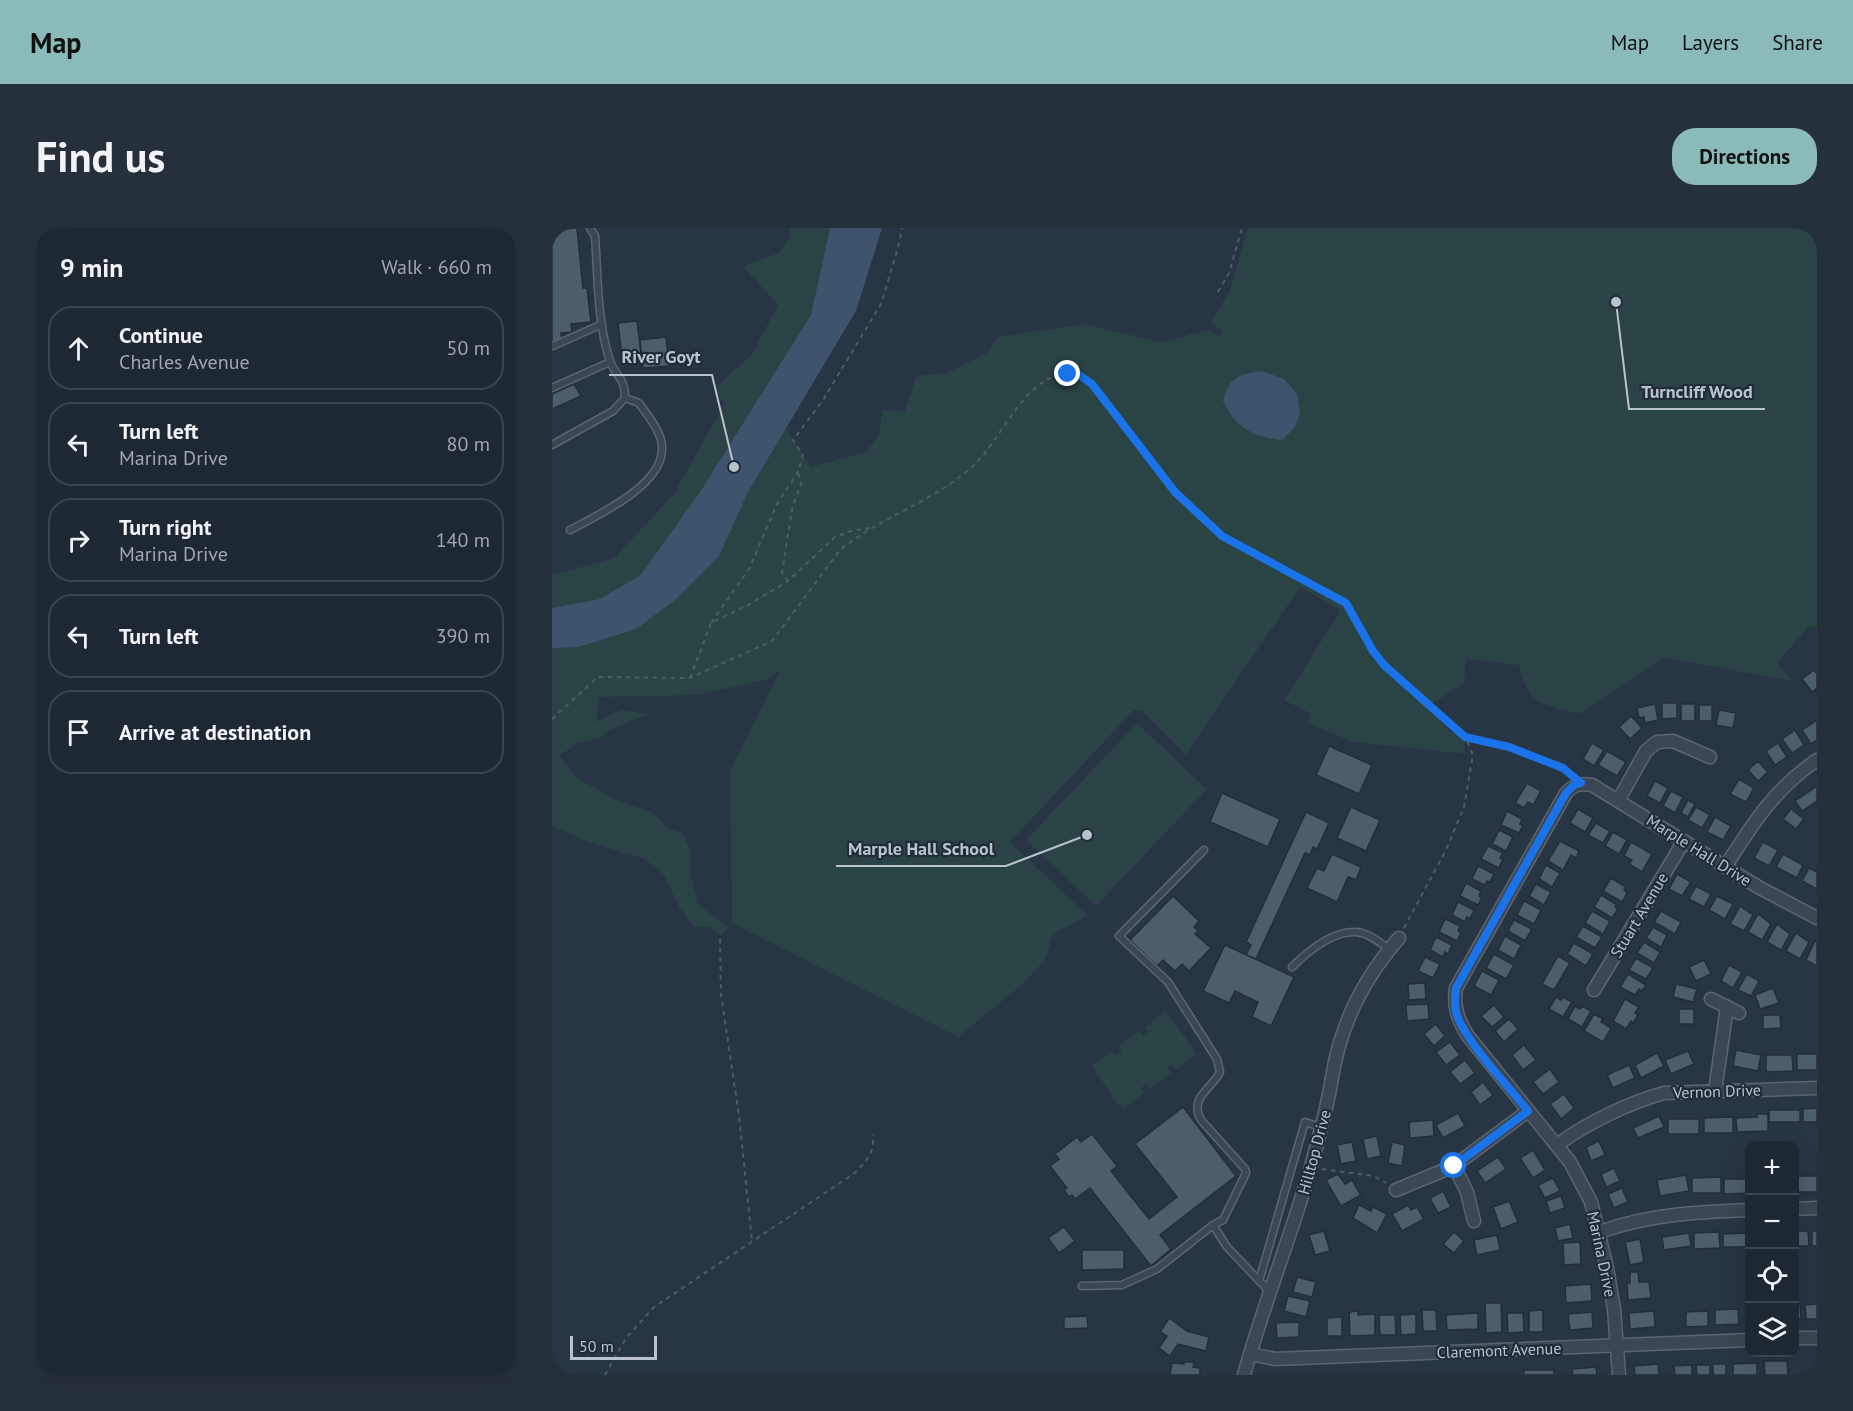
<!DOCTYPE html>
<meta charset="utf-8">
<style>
:root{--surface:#1e2833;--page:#26303b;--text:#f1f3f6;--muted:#a1a6ac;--line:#3c444e;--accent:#8bbbb9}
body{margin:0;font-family:"PT Sans",sans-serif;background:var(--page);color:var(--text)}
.controls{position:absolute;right:18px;bottom:18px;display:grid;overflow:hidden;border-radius:12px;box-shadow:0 6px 24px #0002}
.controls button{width:54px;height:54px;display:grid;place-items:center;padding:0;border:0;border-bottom:2px solid var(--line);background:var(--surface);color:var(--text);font:30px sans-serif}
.scale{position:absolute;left:18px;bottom:15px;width:87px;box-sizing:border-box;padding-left:6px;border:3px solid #bac2cd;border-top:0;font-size:16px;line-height:21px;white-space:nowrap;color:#bac2cd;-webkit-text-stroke:4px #212c39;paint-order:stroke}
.stop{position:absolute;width:18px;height:18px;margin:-14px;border:4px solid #1a73e8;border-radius:50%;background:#fff}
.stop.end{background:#1a73e8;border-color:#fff;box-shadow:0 2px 6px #0008}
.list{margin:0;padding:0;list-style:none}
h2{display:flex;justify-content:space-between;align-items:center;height:78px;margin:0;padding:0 24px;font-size:26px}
h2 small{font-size:20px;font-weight:400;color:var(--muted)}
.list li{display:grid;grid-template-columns:39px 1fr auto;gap:18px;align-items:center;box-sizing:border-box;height:84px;margin:0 12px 12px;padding:0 12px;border:2px solid var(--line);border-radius:24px}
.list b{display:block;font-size:22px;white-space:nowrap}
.list p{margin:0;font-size:20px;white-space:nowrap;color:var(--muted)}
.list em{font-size:20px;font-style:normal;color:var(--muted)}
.icon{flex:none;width:33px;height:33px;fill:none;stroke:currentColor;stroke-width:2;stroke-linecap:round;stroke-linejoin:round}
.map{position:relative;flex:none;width:1265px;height:1147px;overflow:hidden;border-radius:24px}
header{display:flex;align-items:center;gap:36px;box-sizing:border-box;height:84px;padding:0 30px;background:var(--accent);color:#111}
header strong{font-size:28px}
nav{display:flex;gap:33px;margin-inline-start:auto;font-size:21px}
.intro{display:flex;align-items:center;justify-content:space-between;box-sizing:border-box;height:144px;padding:0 36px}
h1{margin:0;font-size:42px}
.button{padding:15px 27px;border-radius:24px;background:var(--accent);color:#111;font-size:21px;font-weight:700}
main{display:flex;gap:36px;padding:0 36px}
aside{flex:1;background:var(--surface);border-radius:24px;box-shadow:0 6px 24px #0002}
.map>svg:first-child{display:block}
</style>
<header>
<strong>Map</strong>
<nav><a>Map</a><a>Layers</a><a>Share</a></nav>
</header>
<div class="intro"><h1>Find us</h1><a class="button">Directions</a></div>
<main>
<aside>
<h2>9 min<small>Walk · 660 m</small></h2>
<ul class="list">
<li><svg class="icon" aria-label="ahead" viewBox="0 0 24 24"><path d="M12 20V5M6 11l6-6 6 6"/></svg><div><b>Continue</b><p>Charles Avenue</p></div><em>50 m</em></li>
<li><svg class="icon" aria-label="left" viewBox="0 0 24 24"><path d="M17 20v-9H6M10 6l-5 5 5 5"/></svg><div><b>Turn left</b><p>Marina Drive</p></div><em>80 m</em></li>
<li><svg class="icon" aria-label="right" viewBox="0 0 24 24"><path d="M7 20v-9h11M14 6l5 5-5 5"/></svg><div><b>Turn right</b><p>Marina Drive</p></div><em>140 m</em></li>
<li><svg class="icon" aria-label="left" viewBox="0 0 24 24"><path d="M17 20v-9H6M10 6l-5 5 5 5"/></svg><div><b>Turn left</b></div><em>390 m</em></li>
<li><svg class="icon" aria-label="arrive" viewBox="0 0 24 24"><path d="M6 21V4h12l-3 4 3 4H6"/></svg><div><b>Arrive at destination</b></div></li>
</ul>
</aside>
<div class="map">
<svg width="1265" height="1147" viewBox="0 0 1265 1147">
<rect width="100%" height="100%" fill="#283544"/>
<g fill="#2a4345">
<path d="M237,0H311L224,185L259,239L314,224L327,207L331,182L353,183L365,147L394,145L435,125L446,109L531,96L609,114L656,102L668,108L670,103L659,94L677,64L696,0H1265V399H1256L1225,435L1240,453L1112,430L1028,486C993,477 975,478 967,437L914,431L912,455L875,479L898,504L912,503L913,526L801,514L756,495L758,485L732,472L789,382L748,359L634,527L590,483L582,482L458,614L535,687C524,696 511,698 501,707L493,732L471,756L406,809L180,695L178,542L228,442L216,451L146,467L47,469L44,494L69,482L96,486L60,501L46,511L26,515L7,528L25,550L65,572L100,584L115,599L130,605L139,622L138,643L146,676L177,699L168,708L157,699H142L127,679L112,647L93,631L36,614L0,598V347L62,330L122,266L172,176L163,160L200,126L226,77L191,38L227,25L238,9Z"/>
<polygon points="585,495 655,561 544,678 474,612"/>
<polygon points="614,783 645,826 624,842 620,837 615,840 619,845 598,861 594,856 589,860 592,865 571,881 568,876 566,877 540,838 560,823 564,827 570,823 566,818 587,803 591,807 596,804 593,799"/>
</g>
<g fill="#3e546c">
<polygon points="278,0 330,0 304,83 196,264 167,328 122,373 84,401 26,419 0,420 0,380 48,371 89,347 150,261 259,87"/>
<path d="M710,143L732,151L745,166L748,184L743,199L730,212C701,209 684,200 671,173C678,148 686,147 710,143Z"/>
</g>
<g fill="#4e5d6c" stroke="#232e3b" stroke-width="1.5">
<polygon points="25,0 31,60 35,60 39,94 19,96 20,104 9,105 10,116 0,117 0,2"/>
<polygon points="85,93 89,126 70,129 66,95"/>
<polygon points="114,109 117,138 91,140 88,112"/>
<polygon points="22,156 29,168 0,181 0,166"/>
<polygon points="1262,442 1265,446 1265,460 1260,464 1250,451"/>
<polygon points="1110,475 1125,475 1125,490 1110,491"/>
<polygon points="1103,476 1106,492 1093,495 1092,489 1087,490 1085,480"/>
<rect x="1129" y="476" width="14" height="17"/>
<rect x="1147" y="477" width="13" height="16"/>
<polygon points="1167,482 1184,485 1181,500 1164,497"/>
<polygon points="1079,488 1090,500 1078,511 1067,499"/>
<polygon points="1265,492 1265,512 1259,516 1250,502"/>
<polygon points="1243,502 1252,517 1240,525 1230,511"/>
<polygon points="1040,515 1052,522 1042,538 1031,531"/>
<polygon points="1226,515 1235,529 1223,537 1214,523"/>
<polygon points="777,518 820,537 807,566 764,547"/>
<polygon points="1055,523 1074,534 1065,548 1046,537"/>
<polygon points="1206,533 1216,544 1206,553 1196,542"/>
<polygon points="1187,551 1202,560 1194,574 1178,566"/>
<polygon points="1103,553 1116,560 1108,575 1095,568"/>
<polygon points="975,555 989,563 981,577 976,574 972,580 963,575"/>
<polygon points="1265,558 1265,573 1250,583 1243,573"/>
<polygon points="1119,563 1131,569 1123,585 1111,578"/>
<polygon points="670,565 728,591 716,619 658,594"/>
<polygon points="1136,572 1143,576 1136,589 1129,585"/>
<polygon points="799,579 828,592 814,623 785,610"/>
<polygon points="1144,579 1158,587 1150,600 1136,592"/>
<polygon points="1026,581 1041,590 1033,604 1018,595"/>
<polygon points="1239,581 1252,591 1244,601 1231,591"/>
<polygon points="955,583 970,591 968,596 971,597 967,605 949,597"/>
<polygon points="754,584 777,595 765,621 761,619 758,627 753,625 704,731 694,727 699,717 694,714"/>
<polygon points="1163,589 1179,598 1171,612 1155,604"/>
<polygon points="1044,595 1058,603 1051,615 1036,607"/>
<polygon points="947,602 961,609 954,623 940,616"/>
<polygon points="1061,604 1075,612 1067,626 1053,618"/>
<polygon points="1008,613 1027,623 1024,630 1019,627 1011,642 996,633"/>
<polygon points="1079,614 1100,626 1090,644 1077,636 1080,632 1072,628"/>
<polygon points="1211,614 1226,622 1217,638 1202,630"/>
<polygon points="936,618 951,625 948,630 951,631 947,640 929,631"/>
<polygon points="780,626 809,639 804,652 796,649 785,674 755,660 765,640 772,643"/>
<polygon points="1231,626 1251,637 1245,650 1224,639"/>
<polygon points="994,637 1008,645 1000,659 987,651"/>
<polygon points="926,638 942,646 938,654 935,653 933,657 920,651"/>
<polygon points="1257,640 1265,644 1265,661 1250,653"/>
<polygon points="1125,646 1139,654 1130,668 1117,661"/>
<polygon points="1059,650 1074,659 1072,662 1075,665 1070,674 1051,663"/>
<polygon points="914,655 929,663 927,668 930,669 926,677 908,668"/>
<polygon points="984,656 999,664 992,677 977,668"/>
<polygon points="1144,658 1159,666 1152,679 1137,671"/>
<polygon points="1049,667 1065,677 1063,679 1066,681 1060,690 1042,679"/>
<polygon points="621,668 647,693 642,699 646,703 643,706 659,720 637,743 630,736 623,743 611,732 605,738 578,712"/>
<polygon points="1165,668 1181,676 1173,691 1157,682"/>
<polygon points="972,673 989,682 982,696 965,687"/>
<polygon points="906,674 922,682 918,691 915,689 913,694 900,687"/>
<polygon points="1188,678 1201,687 1192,703 1178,696"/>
<polygon points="1040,683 1058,693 1051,706 1033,695"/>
<polygon points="1109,683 1129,694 1123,706 1102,694"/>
<polygon points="1206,686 1219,696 1210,712 1196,704"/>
<polygon points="893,691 908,698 906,703 909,705 905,713 887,704"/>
<polygon points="962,692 980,701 973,713 956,703"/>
<polygon points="1225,696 1238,706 1229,722 1215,714"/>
<polygon points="1031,698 1050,709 1043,720 1024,709"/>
<polygon points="1101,699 1115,707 1109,719 1094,710"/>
<polygon points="1244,705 1257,714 1248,731 1234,723"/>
<polygon points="953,708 969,717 962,731 946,722"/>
<polygon points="884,709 900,717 896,726 893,724 891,729 878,722"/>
<polygon points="1263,713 1265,714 1265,738 1254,732"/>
<polygon points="1092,714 1108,724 1102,735 1085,725"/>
<polygon points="1022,715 1041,726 1034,738 1015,726"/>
<polygon points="673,717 742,749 719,798 700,789 706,774 683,763 677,775 651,763"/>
<polygon points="942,726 962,737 954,751 934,740"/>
<polygon points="1006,728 1018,735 1002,762 990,756"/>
<polygon points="873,729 888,736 881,750 866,743"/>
<polygon points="1084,730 1101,740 1094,751 1077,742"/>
<polygon points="1152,732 1159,746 1144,753 1137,739"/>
<polygon points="1177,737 1190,744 1181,760 1169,753"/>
<polygon points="930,743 947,752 939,767 922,758"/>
<polygon points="1076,746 1094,757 1090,763 1087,761 1083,767 1068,759"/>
<polygon points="1195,746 1207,753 1199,768 1186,762"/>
<polygon points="873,755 874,771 857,772 856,756"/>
<polygon points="1124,756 1145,761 1141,774 1121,769"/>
<polygon points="1221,760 1227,775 1208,781 1203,767"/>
<polygon points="1004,769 1009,772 1011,769 1020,774 1011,789 997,781"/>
<polygon points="1073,771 1087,779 1083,785 1086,787 1081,795 1079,793 1074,801 1061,793"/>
<polygon points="876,776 877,791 855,793 854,777"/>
<polygon points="942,777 952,789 940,799 929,788"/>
<polygon points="1023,778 1028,781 1030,778 1039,783 1030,799 1016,791"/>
<rect x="1127" y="781" width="15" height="15"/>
<polygon points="1042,786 1051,791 1049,794 1059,800 1051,814 1032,803"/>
<polygon points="1211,787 1228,787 1229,800 1211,801"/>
<polygon points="957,791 966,801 952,814 943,803"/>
<polygon points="884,796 893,808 882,818 872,806"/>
<polygon points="898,814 908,827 894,837 884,824"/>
<polygon points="972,817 984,832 971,842 960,827"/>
<polygon points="1184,822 1209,827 1206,843 1181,838"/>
<polygon points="1136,823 1142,836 1119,846 1113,832"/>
<polygon points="1105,825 1112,838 1089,850 1083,837"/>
<rect x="1245" y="826" width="20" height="16"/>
<polygon points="1214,827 1240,827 1241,843 1214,844"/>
<polygon points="913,832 923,845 908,856 898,844"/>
<polygon points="1077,837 1083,850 1061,860 1055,847"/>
<polygon points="998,841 1007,854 991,866 981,854"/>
<polygon points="931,854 941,867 928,877 919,864"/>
<polygon points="1012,866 1022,880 1009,891 998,876"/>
<polygon points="631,879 684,948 608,1007 619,1021 599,1038 538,960 523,971 520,967 517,969 512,962 515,960 498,938 507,931 503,926 525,909 529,914 540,906 565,938 559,943 597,991 625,969 583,916"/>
<polygon points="1265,880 1265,894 1251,894 1251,881"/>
<rect x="1217" y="882" width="31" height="12"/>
<polygon points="906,885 913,898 891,910 884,897"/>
<polygon points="1205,886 1216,886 1216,903 1185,904 1184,890 1205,889"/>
<polygon points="1107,888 1112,899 1086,910 1081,900"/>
<polygon points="1181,889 1181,905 1152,905 1152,890"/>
<rect x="1116" y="891" width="31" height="15"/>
<polygon points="881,892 882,908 858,910 857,894"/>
<polygon points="825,908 829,928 815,931 811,911"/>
<polygon points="1047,913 1053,927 1039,933 1034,919"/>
<polygon points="800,914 804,933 789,936 785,917"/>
<polygon points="840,914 853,917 850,938 836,935"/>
<polygon points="981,922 993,942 981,950 968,930"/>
<polygon points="946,929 954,941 933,955 925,943"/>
<polygon points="1062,940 1068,953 1054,959 1049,946"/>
<polygon points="786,946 793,956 800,952 809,967 789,978 774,952"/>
<polygon points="1134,947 1137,963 1108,968 1105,952"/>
<rect x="1242" y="948" width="23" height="16"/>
<polygon points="1169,949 1169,965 1140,965 1140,950"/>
<polygon points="1001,950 1008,963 993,970 986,957"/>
<polygon points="1172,951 1198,951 1198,965 1172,966"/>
<polygon points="1070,960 1076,974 1062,980 1056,966"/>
<polygon points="891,963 899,979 886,985 878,970"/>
<polygon points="1009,968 1013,980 998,985 994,973"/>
<polygon points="957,973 966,994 949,1001 941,979"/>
<polygon points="807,977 819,983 821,979 835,986 825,1005 801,990"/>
<polygon points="856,977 859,982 865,979 872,991 850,1003 840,986"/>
<polygon points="1018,996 1021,1010 1006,1013 1003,1000"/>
<polygon points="512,999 523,1013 507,1025 496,1010"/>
<polygon points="772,1003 778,1023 763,1027 757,1007"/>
<polygon points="1242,1003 1256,1003 1257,1018 1242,1018"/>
<rect x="1260" y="1003" width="5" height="15"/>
<polygon points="902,1004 912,1013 902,1025 891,1016"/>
<polygon points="1167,1004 1168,1020 1142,1021 1142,1005"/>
<polygon points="1137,1005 1139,1018 1112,1022 1110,1009"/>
<polygon points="1196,1005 1197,1019 1171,1019 1171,1006"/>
<polygon points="945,1007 948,1022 925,1027 922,1012"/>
<polygon points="1088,1011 1092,1034 1078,1037 1073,1014"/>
<polygon points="1028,1014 1029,1036 1012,1037 1011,1015"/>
<polygon points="530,1022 572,1022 572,1041 530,1042"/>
<polygon points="1078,1044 1086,1044 1087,1054 1097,1054 1099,1070 1076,1072 1075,1055 1078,1055"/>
<polygon points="745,1049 764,1054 760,1069 741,1064"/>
<polygon points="1039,1056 1040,1073 1014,1075 1013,1058"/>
<polygon points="736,1068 758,1073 754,1089 732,1083"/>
<polygon points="933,1075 949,1075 950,1104 934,1105"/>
<polygon points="1242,1075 1248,1075 1249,1091 1242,1091"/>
<polygon points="1265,1076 1265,1091 1254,1091 1253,1077"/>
<polygon points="1193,1079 1198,1079 1198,1094 1194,1094"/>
<polygon points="1186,1081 1187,1096 1163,1097 1163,1082"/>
<polygon points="870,1082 884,1082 885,1103 871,1103"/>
<polygon points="991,1082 991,1104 977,1104 977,1083"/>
<polygon points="806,1083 806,1087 823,1086 823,1107 798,1108 797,1084"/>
<polygon points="1102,1083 1103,1099 1078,1101 1077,1085"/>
<polygon points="1156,1083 1156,1098 1134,1099 1134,1084"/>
<polygon points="1040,1084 1041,1100 1018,1102 1016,1086"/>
<polygon points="926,1085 926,1101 895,1102 894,1087"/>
<polygon points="955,1085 971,1085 972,1104 956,1105"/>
<polygon points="864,1086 864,1106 849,1107 848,1087"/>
<polygon points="827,1087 843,1087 844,1107 828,1107"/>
<polygon points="535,1088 536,1100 512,1101 512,1089"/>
<polygon points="790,1089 790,1108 775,1108 775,1090"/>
<polygon points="617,1090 635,1103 657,1109 654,1123 626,1116 618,1128 607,1120 615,1108 608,1104"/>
<polygon points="747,1094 747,1109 725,1110 724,1095"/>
<polygon points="1212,1133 1235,1133 1236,1147 1213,1147"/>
<polygon points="632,1134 642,1134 641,1139 648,1140 648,1147 618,1147 620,1135 632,1136"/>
<polygon points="1205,1135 1205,1147 1181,1147 1181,1136"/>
<polygon points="1106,1136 1107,1147 1083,1147 1082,1138"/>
<rect x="1161" y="1136" width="13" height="11"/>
<polygon points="1140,1137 1140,1147 1123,1147 1122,1138"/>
<polygon points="1144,1137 1158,1137 1158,1147 1145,1147"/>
<polygon points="1044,1139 1045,1147 1021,1147 1020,1141"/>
<rect x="972" y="1142" width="30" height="5"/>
</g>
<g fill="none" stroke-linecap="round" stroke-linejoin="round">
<defs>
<g id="service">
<polyline points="1,118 50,96"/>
<polyline points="0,160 58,134"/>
<path d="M0,217L61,183L73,170C73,148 64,150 58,133C45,94 46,48 43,8L38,0"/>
<path d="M18,302C46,287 112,257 110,219C110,204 95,187 87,175L73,170"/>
<path d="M740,739C756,723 780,703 804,704C817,705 827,714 837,721"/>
<polyline points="661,997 675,1019 717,1063"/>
<polyline points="707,1053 753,894 769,899"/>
<path d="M530,1058L570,1057L605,1041L661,997L671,992L694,945L693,941L649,892C637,869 659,862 668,844L665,831L616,754L567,708L652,622"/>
</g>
<g id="minor">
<polyline points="1066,573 1094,523 1105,514 1121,513 1158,529"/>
<path d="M1173,639C1200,597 1222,561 1265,532"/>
<polyline points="1042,762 1132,613"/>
<polyline points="1159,771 1187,785"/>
<polyline points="1163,863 1175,779"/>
<path d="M1005,917C1035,895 1076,875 1112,865L1265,860"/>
<polyline points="902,938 915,964 922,993"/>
<polyline points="844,962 902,938 976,883"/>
<polyline points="1242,981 1265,980"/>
<path d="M1048,1004C1097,986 1146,984 1198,982"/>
<polyline points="1242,1110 1265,1110"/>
<polyline points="698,1126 723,1131 1198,1112"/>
<path d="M692,1147C711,1078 738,1011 758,942C764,922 769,901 774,880C779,860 781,838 787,818C798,779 820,741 847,710"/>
<path d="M1067,1147L1062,1081L1055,1040L1039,974L1018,934L916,808C906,792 901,779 904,760L1014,565C1023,556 1028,555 1040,557L1208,660L1265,690"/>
</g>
</defs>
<use href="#service" stroke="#5b6571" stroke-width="9"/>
<use href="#minor" stroke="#5b6571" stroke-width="15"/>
<g stroke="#496061" stroke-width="2" stroke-dasharray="4.5 4.5" stroke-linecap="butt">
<polyline points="666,64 677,45 690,0"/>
<polyline points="318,300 299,303 283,309 236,353 198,376 159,395 197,341 225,276 246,244 251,227 241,212 271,172 329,76 346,20 350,0"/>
<polyline points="236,353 230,345 240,281 249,256 246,244"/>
<polyline points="138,450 159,395"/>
<path d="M0,491L46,449L138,450L220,413L288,322C330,288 384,273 423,236C449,211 470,156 507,147C523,143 536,152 546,164L623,264L670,308L794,375L821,423L832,437L913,509L921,527L912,579L894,622L852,700"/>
<path d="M913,509C947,517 992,525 1019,547"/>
<polyline points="168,711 169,766 187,888 200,1013"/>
<polyline points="770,941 822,948 834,955"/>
<path d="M53,1147L74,1110L102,1079L300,947C313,935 323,926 321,907"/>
</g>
<use href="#service" stroke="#3c4753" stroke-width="6"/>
<use href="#minor" stroke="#3c4753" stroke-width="12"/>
</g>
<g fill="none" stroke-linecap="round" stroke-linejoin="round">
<path stroke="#1a73e8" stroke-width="8" d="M516,146L527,147L540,156L623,264L670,308L794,375L821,423L832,437L913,509L957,519L1011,540L1029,555L1022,557L1014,565L904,760C903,768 902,776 904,784C911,811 957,859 976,883L902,938"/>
</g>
<g text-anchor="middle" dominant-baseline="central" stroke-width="4.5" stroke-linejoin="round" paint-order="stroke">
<g font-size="16" fill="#bac2cd" stroke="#212c39">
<text transform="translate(1147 622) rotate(32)">Marple Hall Drive</text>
<text transform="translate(1087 687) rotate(-59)">Stuart Avenue</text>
<text transform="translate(1165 863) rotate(-2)">Vernon Drive</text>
<text transform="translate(762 924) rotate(-75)">Hilltop Drive</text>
<text transform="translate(1050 1026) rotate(78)">Marina Drive</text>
<text transform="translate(947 1122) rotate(-2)">Claremont Avenue</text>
</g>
</g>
<path fill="none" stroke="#bac2cd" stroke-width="2" d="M182 239L160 147H57M1064 74L1077 181H1213M535 607L454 638H284"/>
<g fill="#bac2cd" stroke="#212c39" stroke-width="2">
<circle cx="182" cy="239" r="6"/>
<circle cx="1064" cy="74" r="6"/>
<circle cx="535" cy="607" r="6"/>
</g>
<g font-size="18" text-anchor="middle" font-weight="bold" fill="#bac2cd" stroke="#212c39" stroke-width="4.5" stroke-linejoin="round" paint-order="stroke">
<text x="109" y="135">River Goyt</text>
<text x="1145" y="170">Turncliff Wood</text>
<text x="369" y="627">Marple Hall School</text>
</g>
</svg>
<div class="controls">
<button>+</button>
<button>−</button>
<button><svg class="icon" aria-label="locate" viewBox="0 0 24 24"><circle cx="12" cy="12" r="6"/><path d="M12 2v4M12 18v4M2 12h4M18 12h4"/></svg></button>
<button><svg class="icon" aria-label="layers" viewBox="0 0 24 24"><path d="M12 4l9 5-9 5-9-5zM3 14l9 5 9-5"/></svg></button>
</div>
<div class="scale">50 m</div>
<div class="stop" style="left:902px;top:938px"></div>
<div class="stop end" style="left:516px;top:146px"></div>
</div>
</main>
